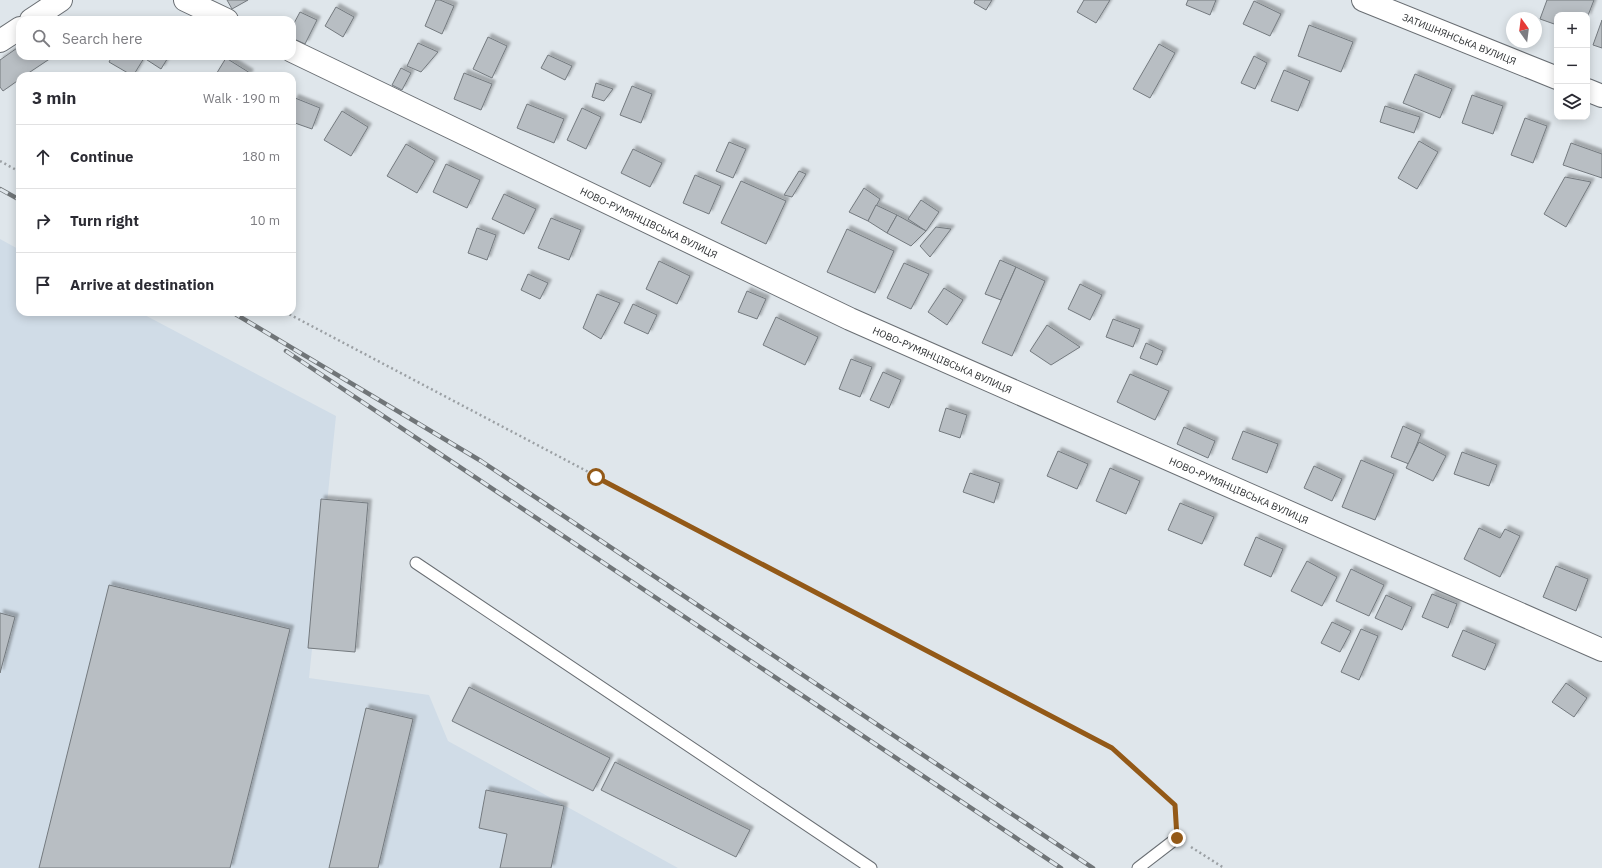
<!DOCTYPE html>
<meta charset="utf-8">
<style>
:root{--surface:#fff;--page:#f7f7f7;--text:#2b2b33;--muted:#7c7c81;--line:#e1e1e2}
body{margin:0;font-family:"IBM Plex Sans",sans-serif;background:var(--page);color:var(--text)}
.controls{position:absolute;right:12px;top:12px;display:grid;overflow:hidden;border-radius:8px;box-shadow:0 2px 10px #0003}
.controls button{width:36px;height:36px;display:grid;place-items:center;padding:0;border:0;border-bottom:1px solid var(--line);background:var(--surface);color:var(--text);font:20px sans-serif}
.compass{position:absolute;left:1506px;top:12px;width:36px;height:36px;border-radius:50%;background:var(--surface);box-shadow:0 2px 10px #0003;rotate:346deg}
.stop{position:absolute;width:12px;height:12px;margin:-9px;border:3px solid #935917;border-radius:50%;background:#fff}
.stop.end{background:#935917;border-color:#fff;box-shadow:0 1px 4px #0008}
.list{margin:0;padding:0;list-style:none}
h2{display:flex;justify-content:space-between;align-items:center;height:52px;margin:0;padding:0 16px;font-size:17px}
h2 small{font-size:13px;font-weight:400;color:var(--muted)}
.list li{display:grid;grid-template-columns:26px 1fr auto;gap:12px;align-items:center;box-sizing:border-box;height:64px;padding:0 16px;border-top:1px solid var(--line)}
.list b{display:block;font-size:15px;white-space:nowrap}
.list em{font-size:13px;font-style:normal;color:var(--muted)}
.icon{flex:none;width:22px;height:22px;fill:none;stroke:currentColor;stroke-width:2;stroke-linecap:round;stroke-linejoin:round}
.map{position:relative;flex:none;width:1602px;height:868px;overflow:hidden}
.search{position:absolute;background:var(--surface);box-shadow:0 2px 10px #0003;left:16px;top:16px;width:280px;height:44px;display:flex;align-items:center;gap:10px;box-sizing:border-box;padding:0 14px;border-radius:12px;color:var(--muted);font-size:15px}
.panel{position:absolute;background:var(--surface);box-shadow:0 2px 10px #0003;left:16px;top:72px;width:280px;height:244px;border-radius:12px}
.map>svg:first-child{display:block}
</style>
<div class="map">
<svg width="1602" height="868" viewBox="0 0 1602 868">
<defs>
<filter id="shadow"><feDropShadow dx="3.5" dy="-3.5" stdDeviation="1" flood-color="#0004"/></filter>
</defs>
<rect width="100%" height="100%" fill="#dfe6eb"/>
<polygon fill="#d0dce7" points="0,239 20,250 20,312 139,312 336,416 309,678 429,695 448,741 678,868 0,868"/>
<g fill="#b8bec3" stroke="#747a7f" filter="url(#shadow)">
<polygon points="227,0 248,0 232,9"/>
<polygon points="436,0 440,0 454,6 442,34 425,26"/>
<polygon points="975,0 992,0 986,10 974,3"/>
<polygon points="1084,0 1110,0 1096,23 1077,12"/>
<polygon points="1188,0 1216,0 1210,15 1186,5"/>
<polygon points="1547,0 1594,0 1587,18 1587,15 1557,15 1557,25 1540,19"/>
<polygon points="1254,1 1281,14 1270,36 1243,24"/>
<polygon points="336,7 354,17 343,37 325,26"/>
<polygon points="300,12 317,20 305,44 292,38 292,27"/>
<polygon points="1602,20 1602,48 1593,45"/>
<polygon points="1309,25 1353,42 1341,72 1298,56"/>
<polygon points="488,37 507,46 492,78 473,69"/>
<polygon points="418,43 438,52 421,72 407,66"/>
<polygon points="1159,44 1175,53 1150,98 1133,89"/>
<polygon points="20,46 20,56 54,56 24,76 20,76 20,79 3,91 0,87 0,60"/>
<polygon points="548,55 572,66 565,80 541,68"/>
<polygon points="112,56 169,56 161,69 144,58 133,76 109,62"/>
<polygon points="1254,56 1267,63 1255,89 1241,83"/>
<polygon points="226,58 250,73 248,76 215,76"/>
<polygon points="401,68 411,73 402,90 392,85"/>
<polygon points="1284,70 1310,81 1298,111 1271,101"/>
<polygon points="464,73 492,84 481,110 454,99"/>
<polygon points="1415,74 1452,89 1440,118 1403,103"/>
<polygon points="596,83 613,89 604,101 592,97"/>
<polygon points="632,86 652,94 641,123 620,115"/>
<polygon points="1472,95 1503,106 1493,134 1462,123"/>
<polygon points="295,98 320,108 312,129 292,122 292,105"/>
<polygon points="527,104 564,119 554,143 517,128"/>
<polygon points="1385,106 1420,117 1414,133 1380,122"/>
<polygon points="582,108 601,117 586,149 567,140"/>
<polygon points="342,111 368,127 351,156 324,140"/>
<polygon points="1525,118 1547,126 1533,163 1511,155"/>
<polygon points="1419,141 1438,152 1417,189 1398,178"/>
<polygon points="729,142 746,149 733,178 716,171"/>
<polygon points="1571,143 1602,154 1602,178 1563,165"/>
<polygon points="406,144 435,161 417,193 387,176"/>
<polygon points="633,149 662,163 650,187 621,173"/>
<polygon points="446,164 480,180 467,208 433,192"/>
<polygon points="799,171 806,174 792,197 784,195"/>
<polygon points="695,175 721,186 709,214 683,203"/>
<polygon points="1565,177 1591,182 1566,227 1544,214"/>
<polygon points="741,181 786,201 766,244 721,223"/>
<polygon points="864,188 880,199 868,221 849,212"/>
<polygon points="504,194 536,209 524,234 492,219"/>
<polygon points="921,200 939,212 926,231 908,219"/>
<polygon points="876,205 897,215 887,233 868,221"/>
<polygon points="897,215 926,231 911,246 887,233"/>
<polygon points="551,218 581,230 569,260 538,248"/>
<polygon points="936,227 951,229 930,257 920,246"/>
<polygon points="477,228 496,235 487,260 468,253"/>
<polygon points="847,229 894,251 875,293 827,272"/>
<polygon points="1000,260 1016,267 1001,300 985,294"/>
<polygon points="659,261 690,276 677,304 646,289"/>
<polygon points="904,263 929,274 911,309 887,298"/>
<polygon points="1016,267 1045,281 1012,356 982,343"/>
<polygon points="528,274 548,283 540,299 521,290"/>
<polygon points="1080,284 1102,295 1090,320 1068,309"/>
<polygon points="944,288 963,300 947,325 928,312"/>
<polygon points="747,291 766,299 757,319 738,312"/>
<polygon points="597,294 620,303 601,339 583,328"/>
<polygon points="633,304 657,315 648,334 624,323"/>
<polygon points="776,317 818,337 805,365 763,345"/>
<polygon points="1113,319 1140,329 1133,347 1106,337"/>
<polygon points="1047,325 1080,347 1051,365 1030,351"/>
<polygon points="1146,343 1163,351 1157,365 1140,358"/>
<polygon points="851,359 872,367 860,397 839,389"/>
<polygon points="883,372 901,380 889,408 870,400"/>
<polygon points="1130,374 1169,391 1155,420 1117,402"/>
<polygon points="946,408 967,415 960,438 939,431"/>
<polygon points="1403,426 1421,434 1409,464 1391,457"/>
<polygon points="1184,427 1215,441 1208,458 1177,444"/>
<polygon points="1243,431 1278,444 1267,473 1232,459"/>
<polygon points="1419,442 1446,456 1433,481 1406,468"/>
<polygon points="1058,451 1088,464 1077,489 1047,476"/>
<polygon points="1462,452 1497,465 1489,486 1454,474"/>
<polygon points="1361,460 1394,474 1375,520 1342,507"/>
<polygon points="1314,466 1342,479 1332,501 1304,488"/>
<polygon points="1110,468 1140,481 1126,514 1096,501"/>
<polygon points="970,473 1000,483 994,503 963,492"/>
<polygon points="321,499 368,503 355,652 308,648"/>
<polygon points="1180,503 1214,517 1202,544 1168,530"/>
<polygon points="1479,528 1500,538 1505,529 1520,536 1500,577 1464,559"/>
<polygon points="1256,537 1283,549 1271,577 1244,565"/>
<polygon points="1307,561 1337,577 1322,606 1291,591"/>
<polygon points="1556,566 1588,579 1576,611 1543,597"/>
<polygon points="1351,569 1384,585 1369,616 1336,601"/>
<polygon points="109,585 290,629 230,868 39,868"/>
<polygon points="1432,594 1457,604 1448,628 1422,617"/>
<polygon points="1386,595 1412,607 1402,630 1375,618"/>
<polygon points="0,613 15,617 0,673"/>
<polygon points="1332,622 1351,631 1340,652 1321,643"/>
<polygon points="1361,629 1378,636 1359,680 1341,672"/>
<polygon points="1463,630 1496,644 1485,670 1452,656"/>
<polygon points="1566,683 1587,698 1574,717 1552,702"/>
<polygon points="469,687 610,758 593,791 452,721"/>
<polygon points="366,708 413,719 378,868 329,868"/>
<polygon points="615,762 750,830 736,857 601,790"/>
<polygon points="486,790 564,806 551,868 500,868 507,834 479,828"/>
</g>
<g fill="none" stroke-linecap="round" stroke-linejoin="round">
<defs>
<g id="lane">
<polyline points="416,563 871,868"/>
<polyline points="1138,868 1177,838"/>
</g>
<g id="street">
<polyline points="185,0 227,20"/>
<path id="s1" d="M1363,0L1557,78"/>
<polyline points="31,20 61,0"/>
<polyline points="0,41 20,28"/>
<path id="s2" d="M292,51L850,319L1602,650"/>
<polyline points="1587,90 1602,96"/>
</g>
</defs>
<use href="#lane" stroke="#696e73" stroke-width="13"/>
<use href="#street" stroke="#696e73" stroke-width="24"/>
<g stroke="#9ba0a4" stroke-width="2.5" stroke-dasharray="2 3" stroke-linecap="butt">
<polyline points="0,161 20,172"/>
<polyline points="285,312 1112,748 1175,805 1176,820"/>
<polyline points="1191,847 1224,868"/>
</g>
<use href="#lane" stroke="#fff" stroke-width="11"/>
<use href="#street" stroke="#fff" stroke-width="22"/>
<defs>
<g id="rail">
<polyline points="0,189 20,200"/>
<polyline points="232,312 481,461 1093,868"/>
<polyline points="286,351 1061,868"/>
</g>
</defs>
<use href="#rail" stroke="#707578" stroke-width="4.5"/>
<use href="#rail" stroke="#dfe6eb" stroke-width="3" stroke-dasharray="9" stroke-linecap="butt"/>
</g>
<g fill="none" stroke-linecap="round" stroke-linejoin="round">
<polyline stroke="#935917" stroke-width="5" points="596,477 1112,748 1175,805 1177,838"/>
</g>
<g text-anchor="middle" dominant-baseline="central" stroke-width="4" stroke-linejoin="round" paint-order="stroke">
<g font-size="10" fill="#2e3133" stroke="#dfe6eb">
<text stroke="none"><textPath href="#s1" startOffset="104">ЗАТИШНЯНСЬКА ВУЛИЦЯ</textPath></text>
<text stroke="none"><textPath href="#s2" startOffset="396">НОВО-РУМЯНЦІВСЬКА ВУЛИЦЯ</textPath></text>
<text stroke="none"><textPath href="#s2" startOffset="720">НОВО-РУМЯНЦІВСЬКА ВУЛИЦЯ</textPath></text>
<text stroke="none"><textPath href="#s2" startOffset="1044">НОВО-РУМЯНЦІВСЬКА ВУЛИЦЯ</textPath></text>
</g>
</g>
</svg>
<div class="controls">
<button>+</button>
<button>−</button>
<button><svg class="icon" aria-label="layers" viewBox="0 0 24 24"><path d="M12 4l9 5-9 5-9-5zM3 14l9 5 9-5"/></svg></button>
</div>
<svg class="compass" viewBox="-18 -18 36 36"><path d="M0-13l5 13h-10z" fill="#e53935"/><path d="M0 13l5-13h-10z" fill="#7c7c81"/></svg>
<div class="stop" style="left:596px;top:477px"></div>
<div class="stop end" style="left:1177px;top:838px"></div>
<div class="search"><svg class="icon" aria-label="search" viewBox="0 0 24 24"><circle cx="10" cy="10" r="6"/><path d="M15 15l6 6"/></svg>Search here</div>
<section class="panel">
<h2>3 min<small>Walk · 190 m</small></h2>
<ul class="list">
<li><svg class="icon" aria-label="ahead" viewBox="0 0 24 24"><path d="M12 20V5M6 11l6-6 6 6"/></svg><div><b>Continue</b></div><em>180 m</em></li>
<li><svg class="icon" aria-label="right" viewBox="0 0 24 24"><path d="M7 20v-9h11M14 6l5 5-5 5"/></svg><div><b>Turn right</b></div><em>10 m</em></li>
<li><svg class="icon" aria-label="arrive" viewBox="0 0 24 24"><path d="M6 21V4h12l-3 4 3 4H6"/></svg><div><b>Arrive at destination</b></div></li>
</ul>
</section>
</div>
